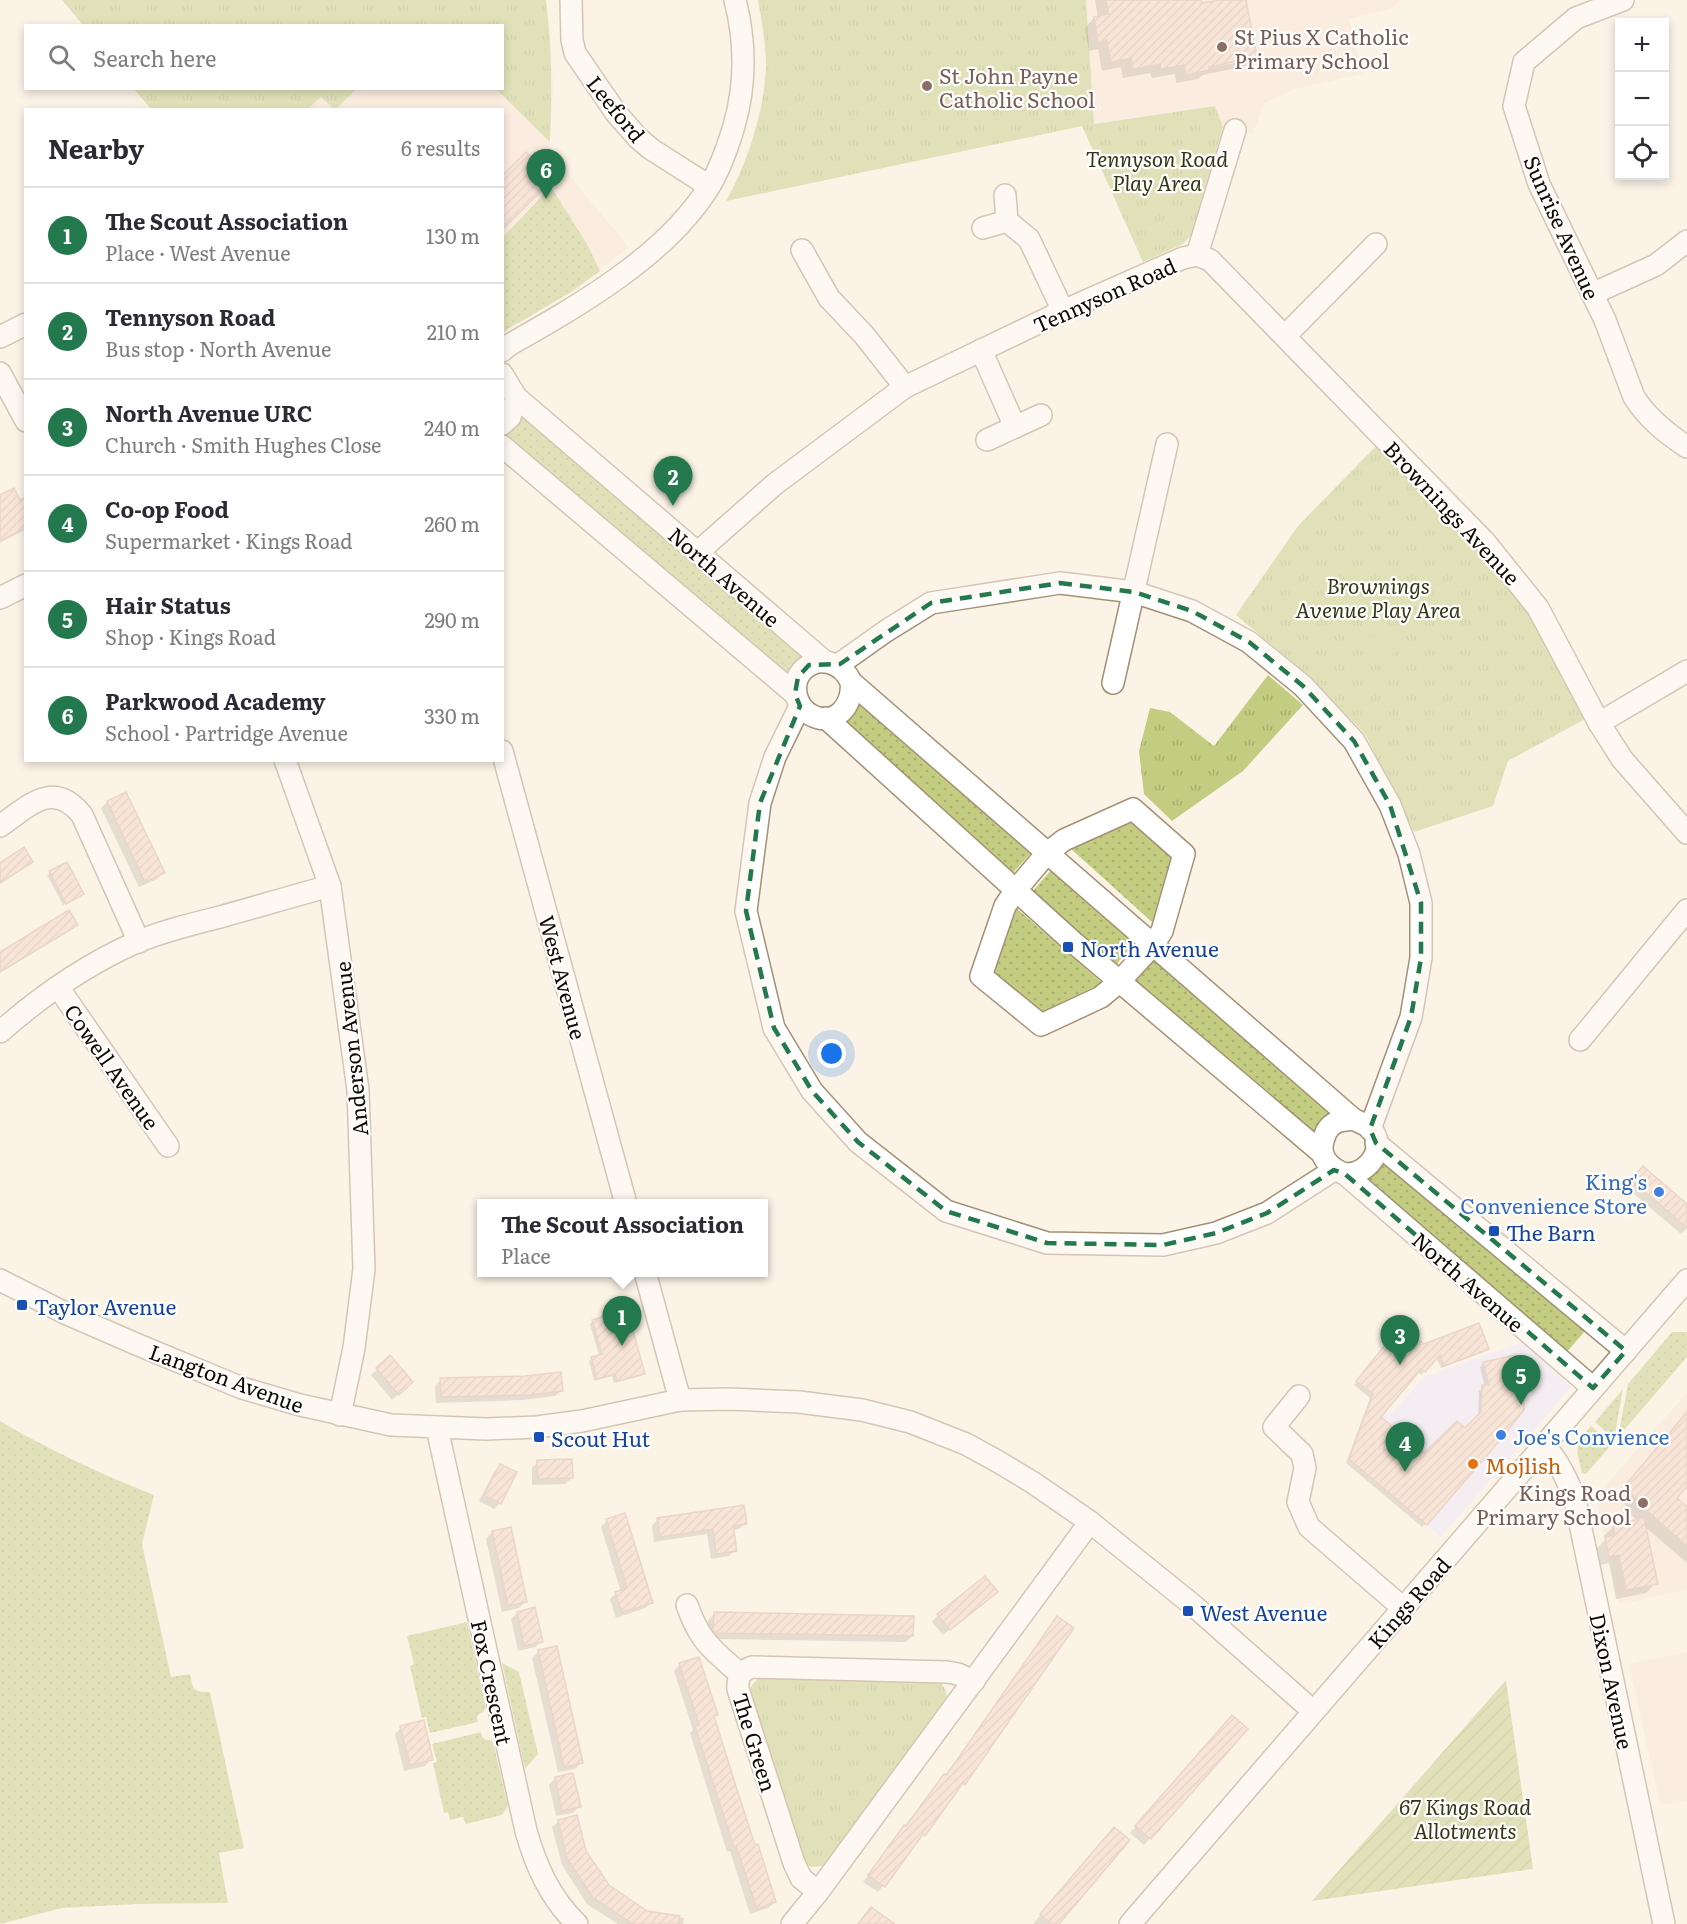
<!DOCTYPE html>
<meta charset="utf-8">
<style>
:root{--surface:#fff;--page:#f2f2f3;--text:#2b2b33;--muted:#7c7c81;--line:#e1e1e2;--accent:#23794d}
body{margin:0;font-family:Literata,serif;background:var(--page);color:var(--text)}
.controls{position:absolute;right:18px;top:18px;display:grid;overflow:hidden;border-radius:0px;box-shadow:0 3px 9px #0003}
.controls button{width:54px;height:54px;display:grid;place-items:center;padding:0;border:0;border-bottom:2px solid var(--line);background:var(--surface);color:var(--text);font:30px sans-serif}
.you{position:absolute;left:832px;top:1054px;width:21px;height:21px;margin:-15px;border:4px solid #fff;border-radius:50%;background:#1a73e8;box-shadow:0 0 0 9px #1a73e833}
.badge{display:grid;place-items:center;width:39px;height:39px;border-radius:50%;background:var(--accent);color:#fff;font-size:20px;font-weight:700}
.pin{position:absolute;translate:-50% -50px;filter:drop-shadow(0 2px 3px #0008)}
.pin::after{content:'';position:absolute;top:32px;width:21px;height:18px;background:inherit;clip-path:polygon(0 0,100% 0,50% 100%)}
.popup{position:absolute;left:477px;top:1199px;width:291px;height:78px;box-sizing:border-box;display:grid;place-content:center;border-radius:0px;background:var(--surface);filter:drop-shadow(0 2px 4px #0005);font-size:20px;white-space:nowrap;color:var(--muted)}
.popup b{font-size:22px;color:var(--text)}
.popup::after{content:'';position:absolute;left:50%;top:100%;margin-left:-12px;border:12px solid transparent;border-top-color:var(--surface)}
.list{margin:0;padding:0;list-style:none}
h2{display:flex;justify-content:space-between;align-items:center;height:78px;margin:0;padding:0 24px;font-size:26px}
h2 small{font-size:20px;font-weight:400;color:var(--muted)}
.list li{display:grid;grid-template-columns:39px 1fr auto;gap:18px;align-items:center;box-sizing:border-box;height:96px;padding:0 24px;border-top:2px solid var(--line)}
.list b{display:block;font-size:22px;white-space:nowrap}
.list p{margin:0;font-size:20px;white-space:nowrap;color:var(--muted)}
.list em{font-size:20px;font-style:normal;color:var(--muted)}
.icon{flex:none;width:33px;height:33px;fill:none;stroke:currentColor;stroke-width:2;stroke-linecap:round;stroke-linejoin:round}
.map{position:relative;flex:none;width:1687px;height:1924px;overflow:hidden}
.search{position:absolute;background:var(--surface);box-shadow:0 3px 9px #0003;left:24px;top:24px;width:480px;height:66px;display:flex;align-items:center;gap:15px;box-sizing:border-box;padding:0 21px;border-radius:0px;color:var(--muted);font-size:22px}
.panel{position:absolute;background:var(--surface);box-shadow:0 3px 9px #0003;left:24px;top:108px;width:480px;height:654px;border-radius:0px}
.map>svg:first-child{display:block}
</style>
<div class="map">
<svg width="1687" height="1924" viewBox="0 0 1687 1924">
<defs>
<pattern id="grass-dots" width="8" height="8" patternUnits="userSpaceOnUse" patternTransform="scale(1.5)"><rect width="8" height="8" fill="#c2cd81"/><path d="M2 2h.1M6 6h.1" fill="none" stroke="#a6af6e" stroke-width="1.8" stroke-linecap="round"/></pattern>
<pattern id="park-tufts" width="24" height="20" patternUnits="userSpaceOnUse" patternTransform="scale(1.5)"><rect width="24" height="20" fill="#c2cd81"/><path d="M3 7l-1-3M5 7V3M7 7l1-3M15 17l-1-3M17 17v-4M19 17l1-3" fill="none" stroke="#a6af6e"/></pattern>
<pattern id="garden-furrows" width="10" height="10" patternUnits="userSpaceOnUse" patternTransform="scale(1.5)"><rect width="10" height="10" fill="#c2cd81"/><path d="M-1 1l2-2M0 10L10 0M9 11l2-2" fill="none" stroke="#a6af6e"/></pattern>
<pattern id="building-hatch" width="6" height="6" patternUnits="userSpaceOnUse" patternTransform="scale(1.5)"><rect width="6" height="6" fill="#f6d6c6"/><path d="M-1 1l2-2M0 6l6-6M5 7l2-2" fill="none" stroke="#d2b6a8"/></pattern>
</defs>
<rect width="100%" height="100%" fill="#fcf3e7"/>
<polygon fill="#ece7fd" points="1523,1342 1571,1387 1441,1537 1349,1459 1368,1406 1372,1402 1389,1416 1424,1377"/>
<g fill="#f9e7d6">
<polygon points="62,0 546,0 551,42 553,87 549,151 629,247 571,292 503,332 502,110 151,109 134,89 502,88 502,26 83,25"/>
<polygon points="758,0 1401,0 1391,9 1349,19 1363,74 1295,89 1267,102 1264,103 1253,134 1223,127 1215,106 1082,126 726,201 736,185 751,143 761,106 766,65"/>
<polygon points="1687,1393 1687,1590 1619,1604 1598,1509 1599,1497 1605,1486"/>
<polygon points="1687,1652 1687,1801 1660,1805 1629,1664"/>
</g>
<g fill="url(#grass-dots)">
<polygon points="551,187 587,244 600,271 571,292 503,332 503,237"/>
<polygon points="525,413 807,657 788,679 506,435"/>
<polygon points="860,701 1031,853 1012,874 841,723"/>
<polygon points="1127,818 1175,861 1153,923 1069,847"/>
<polygon points="1051,870 1135,942 1116,965 1032,892"/>
<polygon points="1015,907 1102,983 1038,1014 993,976"/>
<polygon points="1155,958 1333,1111 1312,1135 1134,983"/>
<polygon points="1383,1158 1585,1331 1565,1354 1362,1181"/>
<polygon points="1672,1332 1687,1332 1687,1357 1618,1437 1628,1384"/>
<polygon points="1623,1389 1614,1439 1595,1422"/>
<path d="M0,1421C49,1450 101,1474 154,1495L142,1544L171,1677L190,1674C193,1690 193,1692 210,1692L244,1848L219,1853L228,1903L137,1904L62,1908L0,1924Z"/>
<path d="M1591,1426L1612,1444L1586,1474L1582,1473C1576,1446 1573,1448 1591,1426Z"/>
<polygon points="467,1622 486,1708 483,1712 479,1714 477,1717 478,1722 430,1733 426,1717 422,1718 410,1666 414,1664 407,1636"/>
<polygon points="502,1663 519,1672 538,1754 525,1769"/>
<path d="M481,1732C482,1740 485,1739 492,1741L494,1746L508,1806L502,1815L466,1824L463,1817L450,1820L448,1812L444,1813L433,1763L437,1762L432,1744Z"/>
</g>
<g fill="url(#park-tufts)">
<path d="M62,0H546C552,48 552,94 550,142L496,89L502,88V26L83,25Z"/>
<path d="M758,0H1086L1094,124L1215,106L1223,127L1191,235L1183,244L1143,262L1082,126L726,201C747,165 766,107 766,64C766,43 762,21 758,0Z"/>
<polygon points="134,89 356,89 335,110 321,97 308,109 151,109"/>
<polygon points="1376,446 1453,520 1529,615 1585,719 1508,761 1493,806 1414,832 1365,734 1305,673 1236,615 1298,526"/>
<polygon points="1268,675 1303,705 1243,771 1172,821 1144,794 1139,751 1150,708 1170,712 1214,746"/>
<path d="M759,1677L940,1681C945,1689 948,1693 947,1703L828,1865L812,1867L805,1864L749,1689Z"/>
</g>
<polygon fill="url(#garden-furrows)" points="1506,1680 1533,1869 1312,1901"/>
<polygon fill="#c2cd81" points="1391,629 1400,651 1377,660 1368,638"/>
<g fill="#0003" fill-rule="evenodd">
<path d="M1095,0H1149L1152,14L1228,0H1245L1255,57L1246,66L1203,75L1198,79L1176,83L1175,74L1152,78L1150,73L1123,78L1121,67L1102,71L1098,49L1089,51L1085,28L1094,18H1098ZM1246,58V61L1202,69L1201,66Z"/>
<polygon points="0,497 20,502 26,500 26,529 0,543"/>
<polygon points="107,802 163,873 157,879 139,887 101,808"/>
<polygon points="66,864 79,896 63,905 47,875"/>
<polygon points="1637,1174 1687,1206 1687,1228 1681,1234 1626,1187"/>
<polygon points="593,1321 643,1373 640,1376 614,1383 612,1376 594,1381 589,1361 599,1355 590,1324"/>
<polygon points="1398,1331 1424,1345 1487,1349 1484,1352 1441,1368 1436,1357 1421,1375 1417,1371 1379,1417 1424,1455 1465,1430 1478,1417 1479,1391 1485,1387 1480,1367 1484,1363 1515,1357 1426,1524 1422,1527 1346,1463 1370,1398 1354,1385"/>
<polygon points="390,1358 405,1388 392,1400 371,1375"/>
<polygon points="441,1380 562,1390 555,1396 522,1400 436,1403 435,1386"/>
<polygon points="1687,1414 1687,1484 1675,1498 1687,1509 1687,1563 1644,1526 1656,1583 1646,1593 1616,1599 1609,1563 1600,1565 1596,1549 1605,1540 1604,1536 1614,1526 1638,1521 1628,1512 1631,1510 1616,1497"/>
<polygon points="538,1462 572,1478 565,1484 532,1485 532,1468"/>
<polygon points="500,1465 500,1503 494,1509 479,1501 494,1472"/>
<polygon points="658,1519 745,1523 739,1529 733,1530 735,1550 729,1556 711,1559 707,1534 654,1542 652,1526"/>
<polygon points="607,1521 651,1602 645,1608 616,1618 610,1599 616,1593 621,1592 601,1527"/>
<polygon points="492,1532 525,1602 519,1608 502,1612 486,1539"/>
<polygon points="990,1598 943,1635 932,1622 938,1615"/>
<polygon points="517,1613 542,1641 535,1647 518,1651 511,1619"/>
<polygon points="714,1614 912,1636 906,1642 709,1639 708,1637 708,1620"/>
<polygon points="1052,1624 972,1772 878,1892 863,1882 938,1782 945,1776"/>
<polygon points="538,1652 582,1762 575,1769 558,1772 532,1658"/>
<polygon points="680,1664 716,1714 713,1717 754,1847 775,1902 768,1908 750,1914 730,1851 727,1852 690,1733 693,1730 674,1671"/>
<polygon points="1226,1723 1215,1763 1144,1845 1130,1833"/>
<polygon points="401,1728 431,1759 425,1766 404,1771 395,1734"/>
<polygon points="555,1778 579,1807 573,1813 556,1816 549,1785"/>
<polygon points="559,1821 584,1851 608,1886 647,1912 684,1918 683,1924 618,1924 587,1904 562,1865 552,1827"/>
<polygon points="1108,1835 1057,1924 1033,1924"/>
</g>
<g fill="url(#building-hatch)" stroke="#d6b4a3" stroke-width="1.5">
<polygon points="1106,0 1201,0 1202,3 1220,0 1246,0 1257,57 1209,67 1210,70 1186,75 1184,65 1161,69 1160,64 1133,69 1131,58 1111,62 1107,40 1098,42 1094,17 1109,14"/>
<polygon points="526,152 553,179 502,230 502,176"/>
<polygon points="14,488 20,500 26,497 26,528 0,541 0,495"/>
<polygon points="126,792 165,873 145,882 107,801"/>
<polygon points="24,847 33,862 0,883 0,863"/>
<polygon points="67,862 84,894 66,904 49,871"/>
<polygon points="69,910 78,925 0,972 0,952"/>
<polygon points="1643,1166 1687,1204 1687,1228 1631,1180"/>
<polygon points="627,1309 645,1374 617,1381 615,1374 597,1379 591,1357 602,1354 592,1320"/>
<polygon points="1479,1323 1489,1349 1444,1366 1440,1355 1425,1372 1421,1369 1381,1417 1424,1453 1457,1421 1465,1428 1481,1412 1482,1385 1489,1385 1483,1362 1516,1355 1523,1387 1524,1410 1495,1446 1427,1525 1349,1459 1373,1394 1356,1381 1401,1325 1424,1344"/>
<polygon points="390,1355 413,1382 399,1395 376,1368"/>
<polygon points="561,1372 563,1391 529,1395 441,1397 440,1378 525,1376"/>
<polygon points="1687,1412 1687,1487 1677,1498 1687,1507 1687,1546 1637,1502 1639,1500 1624,1487"/>
<polygon points="572,1459 573,1478 538,1479 537,1460"/>
<polygon points="500,1464 517,1472 501,1504 484,1495"/>
<polygon points="744,1505 747,1524 733,1526 737,1551 716,1554 713,1529 660,1537 657,1518"/>
<polygon points="625,1513 653,1603 622,1612 615,1592 627,1588 606,1519"/>
<polygon points="1644,1518 1658,1584 1626,1590 1619,1555 1609,1557 1605,1537 1615,1535 1613,1525"/>
<polygon points="511,1527 527,1602 508,1606 492,1531"/>
<polygon points="985,1576 998,1592 950,1630 937,1614"/>
<polygon points="535,1607 543,1642 524,1646 517,1612"/>
<polygon points="714,1612 914,1616 913,1636 716,1633 713,1630"/>
<polygon points="1057,1616 1074,1628 973,1773 965,1785 963,1783 925,1836 923,1834 885,1887 868,1875 904,1825 906,1826 944,1774 946,1775 957,1760"/>
<polygon points="557,1646 583,1763 564,1767 538,1650"/>
<polygon points="699,1657 718,1715 714,1716 739,1796 755,1845 758,1844 776,1902 757,1909 736,1846 734,1847 715,1789 695,1726 699,1725 679,1663"/>
<polygon points="1232,1715 1248,1729 1151,1839 1135,1826"/>
<polygon points="424,1720 433,1760 410,1765 400,1726"/>
<polygon points="573,1773 581,1807 562,1811 555,1777"/>
<polygon points="577,1815 586,1851 609,1885 647,1911 680,1916 679,1924 633,1924 593,1898 567,1858 558,1820"/>
<polygon points="1114,1827 1130,1840 1059,1924 1051,1924 1040,1914"/>
<polygon points="871,1907 895,1924 858,1924"/>
</g>
<g fill="none" stroke-linecap="round" stroke-linejoin="round">
<defs>
<g id="street">
<polyline points="571,0 572,40 575,53 616,113 638,138 651,149 709,186"/>
<path d="M1623,0L1576,18L1524,62L1514,106L1539,184L1605,320L1634,397C1647,418 1666,433 1687,447"/>
<polyline points="1005,195 1007,221"/>
<polyline points="983,228 1007,221 1029,239 1063,311"/>
<polyline points="802,250 829,298 864,335 905,387"/>
<polyline points="1197,255 1235,130"/>
<polyline points="1592,294 1656,265 1687,241"/>
<polyline points="1285,336 1376,244"/>
<polyline points="0,337 26,324"/>
<polyline points="981,350 1015,427 1041,415"/>
<path d="M502,351L509,345C578,306 668,255 710,185C721,167 728,146 734,126C746,84 746,43 735,0"/>
<polyline points="0,373 26,421"/>
<polyline points="502,374 516,397 824,661"/>
<polyline points="502,424 510,417 516,397"/>
<polyline points="987,440 1015,427"/>
<polyline points="502,446 795,694"/>
<polyline points="698,552 775,484 905,387 1063,311 1183,258 1197,255 1210,260 1485,542 1538,608 1599,723 1622,759 1687,833"/>
<polyline points="0,598 26,585"/>
<polyline points="838,665 886,631 931,603 1060,583 1134,592 1192,611 1249,642 1303,686 1354,741 1390,805 1409,854 1421,903 1421,958 1411,1017 1370,1129"/>
<path d="M851,682C854,705 835,728 811,715C796,707 790,685 802,671C818,654 842,662 851,682L1353,1119C1357,1121 1362,1123 1366,1125C1390,1141 1372,1175 1345,1174"/>
<polyline points="1113,683 1167,444"/>
<polyline points="800,706 775,757 760,803 746,911 774,1028 812,1091 858,1142 946,1211 1047,1243 1163,1245 1216,1233 1267,1213 1334,1170"/>
<polyline points="826,718 1073,942 1322,1153"/>
<polyline points="1599,723 1687,671"/>
<polyline points="502,751 626,1204"/>
<polyline points="285,760 330,886 358,1090 364,1269 354,1348 340,1415"/>
<polygon points="1133,809 1184,854 1162,931 1153,945 1119,982 1101,997 1041,1025 981,976 1005,906 1015,891 1047,853 1064,840"/>
<path d="M0,826C29,806 53,779 82,815L139,942"/>
<polyline points="58,987 168,1146"/>
<path d="M0,1032C41,996 87,964 137,942C163,931 192,924 220,917C256,907 293,896 330,886"/>
<polyline points="1580,1040 1687,910"/>
<path d="M1353,1119C1348,1120 1343,1120 1339,1121C1331,1124 1326,1130 1324,1138C1317,1156 1329,1168 1345,1174L1593,1388"/>
<polyline points="1376,1143 1626,1351"/>
<polyline points="645,1272 680,1400"/>
<polyline points="0,1280 65,1313 136,1344 242,1388 300,1405 391,1425 486,1429 537,1427 582,1421 680,1400 729,1399 799,1402 862,1410 910,1422 966,1444 997,1461 1032,1482 1090,1522 1194,1606 1313,1711"/>
<polyline points="1299,1396 1274,1427 1302,1454 1305,1468 1298,1502 1309,1527 1403,1608"/>
<path d="M437,1428L526,1831C536,1866 550,1898 577,1924"/>
<path d="M1544,1445C1559,1462 1567,1479 1575,1500L1664,1924"/>
<path d="M687,1605C700,1642 712,1649 740,1674"/>
<path d="M818,1892L801,1878L794,1863L738,1689C737,1677 741,1671 752,1667L947,1672L958,1674L974,1681"/>
<polyline points="792,1924 818,1892 1090,1522"/>
<polyline points="1130,1924 1687,1280"/>
</g>
</defs>
<use href="#street" stroke="#a49175" stroke-width="24"/>
<use href="#street" stroke="#fff" stroke-width="21"/>
</g>
<path d="M0 0H1687V1924H0ZM1060,583L1134,592L1192,611L1249,642L1303,686L1354,741L1390,805L1421,903V958L1411,1017L1370,1129L1376,1143L1626,1351L1593,1388L1345,1174L1334,1170L1267,1213L1216,1233L1163,1245L1047,1243L946,1211L858,1142L812,1091L774,1028L746,911L760,803L800,706L795,694L798,677L809,665L840,664L931,603Z" fill="#fcf3e7" fill-opacity=".55" fill-rule="evenodd"/>
<path fill="none" stroke="#23794d" stroke-width="4.5" stroke-dasharray="12 8" stroke-linejoin="round" d="M1060,583L1134,592L1192,611L1249,642L1303,686L1354,741L1390,805L1421,903V958L1411,1017L1370,1129L1376,1143L1626,1351L1593,1388L1345,1174L1334,1170L1267,1213L1216,1233L1163,1245L1047,1243L946,1211L858,1142L812,1091L774,1028L746,911L760,803L800,706L795,694L798,677L809,665L840,664L931,603Z"/>
<g fill="#8d6e63" stroke="#fff" stroke-width="2">
<circle cx="1222" cy="47" r="6"/>
<circle cx="927" cy="86" r="6"/>
<circle cx="1643" cy="1503" r="6"/>
</g>
<g fill="#1a4fb4" stroke="#fff" stroke-width="2">
<rect x="1062" y="941" width="12" height="12" rx="3"/>
<rect x="1488" y="1225" width="12" height="12" rx="3"/>
<rect x="16" y="1299" width="12" height="12" rx="3"/>
<rect x="533" y="1431" width="12" height="12" rx="3"/>
<rect x="1182" y="1605" width="12" height="12" rx="3"/>
</g>
<g fill="#3f7fe0" stroke="#fff" stroke-width="2">
<circle cx="1659" cy="1192" r="6"/>
<circle cx="1501" cy="1435" r="6"/>
</g>
<circle fill="#e8710a" stroke="#fff" stroke-width="2" cx="1473" cy="1464" r="6"/>
<g text-anchor="middle" dominant-baseline="central" stroke-width="4.5" stroke-linejoin="round" paint-order="stroke">
<g font-size="21" fill="#785e54" stroke="#fff" text-anchor="start">
<text x="1234" y="35">St Pius X Catholic<tspan x="1234" dy="24">Primary School</tspan></text>
<text x="939" y="74">St John Payne<tspan x="939" dy="24">Catholic School</tspan></text>
<text x="1631" y="1491" text-anchor="end">Kings Road<tspan x="1631" dy="24">Primary School</tspan></text>
</g>
<g font-size="21" fill="#110a02" stroke="#fff">
<text transform="translate(617 108) rotate(51)">Leeford</text>
<text transform="translate(1563 227) rotate(66)">Sunrise Avenue</text>
<text transform="translate(1104 294) rotate(-24)">Tennyson Road</text>
<text transform="translate(1453 512) rotate(47)">Brownings Avenue</text>
<text transform="translate(725 576) rotate(41)">North Avenue</text>
<text transform="translate(564 977) rotate(75)">West Avenue</text>
<text transform="translate(350 1049) rotate(-96)">Anderson Avenue</text>
<text transform="translate(113 1066) rotate(55)">Cowell Avenue</text>
<text transform="translate(1469 1281) rotate(41)">North Avenue</text>
<text transform="translate(227 1377) rotate(20)">Langton Avenue</text>
<text transform="translate(1408 1602) rotate(-49)">Kings Road</text>
<text transform="translate(1613 1681) rotate(78)">Dixon Avenue</text>
<text transform="translate(493 1682) rotate(78)">Fox Crescent</text>
<text transform="translate(756 1742) rotate(73)">The Green</text>
</g>
<g font-size="21" font-style="italic" fill="#343816" stroke="#fff">
<text x="1157" y="157">Tennyson Road<tspan x="1157" dy="24">Play Area</tspan></text>
<text x="1378" y="584">Brownings<tspan x="1378" dy="24">Avenue Play Area</tspan></text>
<text x="1465" y="1805">67 Kings Road<tspan x="1465" dy="24">Allotments</tspan></text>
</g>
<g font-size="21" fill="#164399" stroke="#fff" text-anchor="start">
<text x="1080" y="947">North Avenue</text>
<text x="1506" y="1231">The Barn</text>
<text x="34" y="1305">Taylor Avenue</text>
<text x="551" y="1437">Scout Hut</text>
<text x="1200" y="1611">West Avenue</text>
</g>
<g font-size="21" fill="#366cbe" stroke="#fff" text-anchor="end">
<text x="1647" y="1180">King's<tspan x="1647" dy="24">Convenience Store</tspan></text>
<text x="1513" y="1435" text-anchor="start">Joe's Convience</text>
</g>
<g font-size="21" fill="#c56008" stroke="#fff" text-anchor="start">
<text x="1485" y="1464">Mojlish</text>
</g>
</g>
</svg>
<div class="controls">
<button>+</button>
<button>−</button>
<button><svg class="icon" aria-label="locate" viewBox="0 0 24 24"><circle cx="12" cy="12" r="6"/><path d="M12 2v4M12 18v4M2 12h4M18 12h4"/></svg></button>
</div>
<div class="you"></div>
<div class="pin badge" style="left:622px;top:1346px">1</div>
<div class="popup"><b>The Scout Association</b>Place</div>
<div class="pin badge" style="left:673px;top:506px">2</div>
<div class="pin badge" style="left:1400px;top:1365px">3</div>
<div class="pin badge" style="left:1405px;top:1472px">4</div>
<div class="pin badge" style="left:1521px;top:1405px">5</div>
<div class="pin badge" style="left:546px;top:199px">6</div>
<div class="search"><svg class="icon" aria-label="search" viewBox="0 0 24 24"><circle cx="10" cy="10" r="6"/><path d="M15 15l6 6"/></svg>Search here</div>
<section class="panel">
<h2>Nearby<small>6 results</small></h2>
<ul class="list">
<li><span class="badge">1</span><div><b>The Scout Association</b><p>Place · West Avenue</p></div><em>130 m</em></li>
<li><span class="badge">2</span><div><b>Tennyson Road</b><p>Bus stop · North Avenue</p></div><em>210 m</em></li>
<li><span class="badge">3</span><div><b>North Avenue URC</b><p>Church · Smith Hughes Close</p></div><em>240 m</em></li>
<li><span class="badge">4</span><div><b>Co-op Food</b><p>Supermarket · Kings Road</p></div><em>260 m</em></li>
<li><span class="badge">5</span><div><b>Hair Status</b><p>Shop · Kings Road</p></div><em>290 m</em></li>
<li><span class="badge">6</span><div><b>Parkwood Academy</b><p>School · Partridge Avenue</p></div><em>330 m</em></li>
</ul>
</section>
</div>
